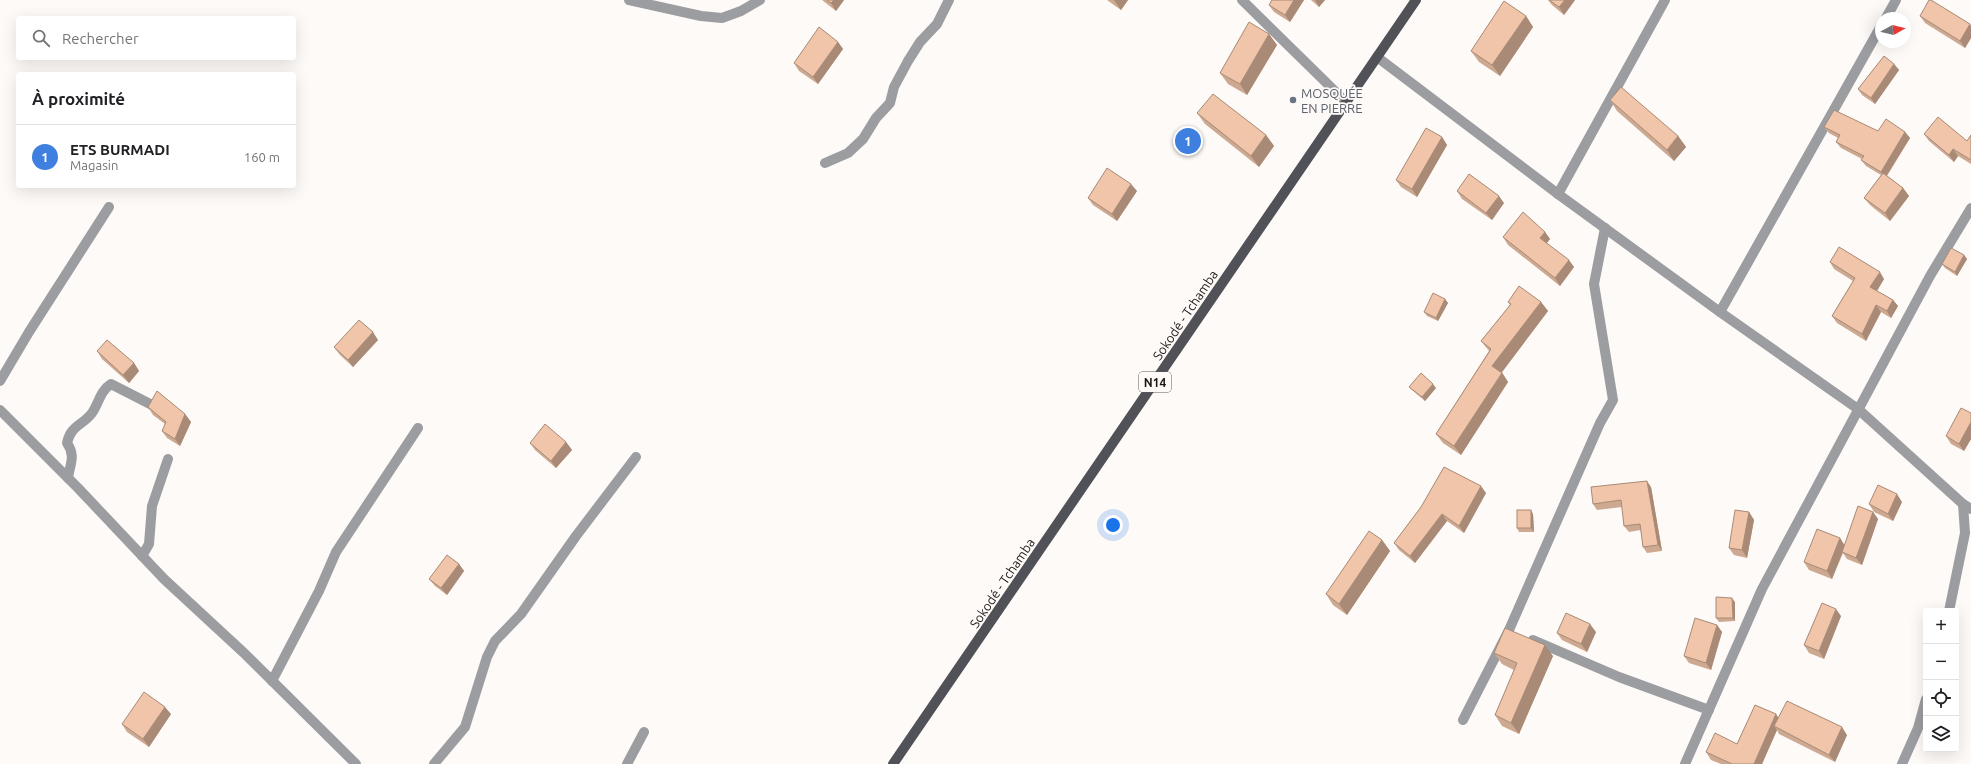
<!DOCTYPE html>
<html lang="fr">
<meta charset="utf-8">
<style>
:root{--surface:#fff;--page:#f6f6f6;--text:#202124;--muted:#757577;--line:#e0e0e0;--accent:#458c87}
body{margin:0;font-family:Ubuntu,sans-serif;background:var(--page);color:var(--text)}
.controls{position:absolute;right:12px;bottom:12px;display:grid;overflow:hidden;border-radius:4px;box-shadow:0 4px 16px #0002}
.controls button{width:36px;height:36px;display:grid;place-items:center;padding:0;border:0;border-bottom:1px solid var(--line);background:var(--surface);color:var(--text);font:20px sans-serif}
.compass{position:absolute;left:1875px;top:12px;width:36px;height:36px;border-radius:50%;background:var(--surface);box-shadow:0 4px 16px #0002;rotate:82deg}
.you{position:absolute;left:1113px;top:525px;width:14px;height:14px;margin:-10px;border:3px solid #fff;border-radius:50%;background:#1a73e8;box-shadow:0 0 0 6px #1a73e833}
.badge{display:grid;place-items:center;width:26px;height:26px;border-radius:50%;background:var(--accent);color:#fff;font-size:13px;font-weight:700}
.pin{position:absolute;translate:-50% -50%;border:2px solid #fff;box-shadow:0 1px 4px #0006}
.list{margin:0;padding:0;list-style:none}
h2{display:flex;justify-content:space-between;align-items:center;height:52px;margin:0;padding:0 16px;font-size:17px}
h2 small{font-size:13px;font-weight:400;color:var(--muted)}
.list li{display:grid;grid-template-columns:26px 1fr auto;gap:12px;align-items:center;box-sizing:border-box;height:64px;padding:0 16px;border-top:1px solid var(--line)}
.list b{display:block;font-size:15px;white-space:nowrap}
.list p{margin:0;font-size:13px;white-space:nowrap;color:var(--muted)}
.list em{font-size:13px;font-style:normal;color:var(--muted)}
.icon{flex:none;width:22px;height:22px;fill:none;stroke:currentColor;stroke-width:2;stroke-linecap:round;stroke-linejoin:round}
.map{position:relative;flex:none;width:1971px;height:764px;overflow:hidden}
.search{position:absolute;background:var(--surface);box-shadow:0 4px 16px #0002;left:16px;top:16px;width:280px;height:44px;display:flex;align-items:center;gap:10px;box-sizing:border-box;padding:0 14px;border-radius:4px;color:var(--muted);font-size:15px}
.panel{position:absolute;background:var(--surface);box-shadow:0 4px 16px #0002;left:16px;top:72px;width:280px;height:116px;border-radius:4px}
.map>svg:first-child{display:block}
</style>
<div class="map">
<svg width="1971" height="764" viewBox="0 0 1971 764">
<rect width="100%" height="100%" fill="#fefaf8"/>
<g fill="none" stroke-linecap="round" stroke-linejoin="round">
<g stroke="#9c9da1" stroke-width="10">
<polyline points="629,0 701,16 722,18 741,11 760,0"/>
<polyline points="1242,0 1346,102"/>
<polyline points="1886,18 1896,0"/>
<polyline points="1377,57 1558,194 1720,312 1858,409 1963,504 1971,509"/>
<polyline points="825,163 848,153 863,139 876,118 890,103 894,87 908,61 920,42 937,24 949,0"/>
<polyline points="1558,194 1665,0"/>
<polyline points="1720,312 1881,26"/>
<polyline points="0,381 29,332 109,207"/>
<polyline points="0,410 78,488 164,579 244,653 356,764"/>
<path d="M68,478C70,464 76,456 67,443C71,425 82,426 92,413C99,403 100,391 111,384L152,405"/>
<polyline points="142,556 149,544 152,506 168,459"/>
<polyline points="1949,611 1965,533 1963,504"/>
<polyline points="1533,640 1619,677 1709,710"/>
<polyline points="272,681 319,591 336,552 418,428"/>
<polyline points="1463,720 1509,630 1600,423 1613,400 1594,284 1605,228"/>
<polyline points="434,764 465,727 487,657 495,641 521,614 576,536 636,457"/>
<polyline points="627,764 644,732"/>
<polyline points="1685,764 1762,589 1930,276 1971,208"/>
<polyline points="1902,764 1918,728 1926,699"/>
</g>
<polyline stroke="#515158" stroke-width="10" points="893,764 1416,0"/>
</g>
<g fill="#cea991">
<polygon points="822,0 844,0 836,11"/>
<polygon points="1107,0 1128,0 1121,10"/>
<polygon points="1272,0 1304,0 1290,22 1274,12 1269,5"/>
<polygon points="1311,0 1325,0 1319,7"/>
<polygon points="1548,0 1575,0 1564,15 1552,5"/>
<polygon points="1526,16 1533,27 1500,76 1479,62 1471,51"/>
<polygon points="1920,16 1970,24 1971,26 1971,38 1965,48 1925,23"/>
<polygon points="1269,34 1277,45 1247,95 1228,84 1220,73"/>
<polygon points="838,42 843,49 818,84 799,71 794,63"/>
<polygon points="1894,64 1899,70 1875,104 1862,95 1858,89"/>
<polygon points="1610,100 1678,136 1686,147 1674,161 1617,111"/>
<polygon points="1197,113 1266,135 1274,146 1259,167 1205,124"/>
<polygon points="1824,127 1878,131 1905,132 1910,138 1887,176 1903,188 1909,196 1890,221 1870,205 1864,198 1881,175 1866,166 1861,160 1862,159 1841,148 1836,142 1838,138 1829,133"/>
<polygon points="1924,134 1967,141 1971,135 1971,164 1958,156 1954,162 1929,141"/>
<polygon points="1442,137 1447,145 1417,197 1401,187 1396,180"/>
<polygon points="1137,191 1117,221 1093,205 1088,198"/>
<polygon points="1457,191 1504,203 1492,220 1462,199"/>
<polygon points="1545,232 1550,239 1547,243 1574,267 1560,286 1508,245 1503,237"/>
<polygon points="1964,255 1967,259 1957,276 1945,268 1942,264"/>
<polygon points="1830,262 1884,279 1877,291 1893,300 1898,306 1891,318 1881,312 1866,341 1837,323 1832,316 1853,281 1834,269"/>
<polygon points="1445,299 1448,303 1438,321 1427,316 1424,312"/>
<polygon points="1508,302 1541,302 1548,311 1502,372 1508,382 1461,455 1443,443 1436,434 1489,351 1481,341 1510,305"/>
<polygon points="378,340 353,367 340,355 334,347"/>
<polygon points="97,351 134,363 139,371 129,383 102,359"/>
<polygon points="1409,387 1436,388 1425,401 1412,390"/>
<polygon points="148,407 185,414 191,422 180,446 167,438 162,431 165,424 153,415"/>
<polygon points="1971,413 1971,439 1964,451 1951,444 1946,436"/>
<polygon points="566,442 572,450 556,468 535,450 530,443"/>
<polygon points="1651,487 1662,551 1647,553 1643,547 1641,530 1629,532 1624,526 1622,507 1597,510 1593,504"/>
<polygon points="1486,493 1464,533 1447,521 1415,563 1399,550 1394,543 1421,507"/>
<polygon points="1902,502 1893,521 1874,512 1869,504"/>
<polygon points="1749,512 1754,520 1747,558 1734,555 1729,548"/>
<polygon points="1873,512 1878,519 1862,565 1847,559 1843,553 1832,579 1809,570 1804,562 1840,538 1844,545"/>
<polygon points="1533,514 1534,532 1519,532 1517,528"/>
<polygon points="1382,540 1390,551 1347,615 1333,605 1326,594"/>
<polygon points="459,564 464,571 447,595 435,586 429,579"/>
<polygon points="1735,602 1735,621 1719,622 1716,618"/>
<polygon points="1841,616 1824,659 1809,653 1804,645"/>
<polygon points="1717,625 1722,632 1711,670 1689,663 1684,656"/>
<polygon points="1596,632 1587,652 1562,640 1557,633"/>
<polygon points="1494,653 1553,656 1519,734 1502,726 1495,715 1514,670 1502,664"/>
<polygon points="171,714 149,747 127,732 122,724"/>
<polygon points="1776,714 1778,718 1847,735 1835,762 1779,734 1777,730 1762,764 1721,764 1711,760 1706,752 1737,744"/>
</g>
<g fill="#a88a76">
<polygon points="834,0 844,0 836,11 831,3"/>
<polygon points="1114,0 1128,0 1121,10"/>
<polygon points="1294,0 1304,0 1290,22 1285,15"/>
<polygon points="1315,0 1325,0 1319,7"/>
<polygon points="1565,0 1575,0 1564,15 1559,7"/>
<polygon points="1526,16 1533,27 1500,76 1492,65"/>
<polygon points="1970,24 1971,26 1971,38 1965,48 1960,41"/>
<polygon points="1269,34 1277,45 1247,95 1240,84"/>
<polygon points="838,42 843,49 818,84 813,77"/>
<polygon points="1894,64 1899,70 1875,104 1871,98"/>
<polygon points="1905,132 1910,138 1885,178 1881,172"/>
<polygon points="1266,135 1274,146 1259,167 1251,156"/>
<polygon points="1678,136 1686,147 1674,161 1667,150"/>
<polygon points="1442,137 1447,145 1417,197 1412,189"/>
<polygon points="1953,149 1958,156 1954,162 1949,155"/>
<polygon points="1131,184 1137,191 1117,221 1112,214"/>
<polygon points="1903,188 1909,196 1890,221 1885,213"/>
<polygon points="1499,196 1504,203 1492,220 1486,213"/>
<polygon points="1545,232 1550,239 1545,245 1540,238"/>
<polygon points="1964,255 1967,259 1957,276 1955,272"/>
<polygon points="1569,260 1574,267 1560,286 1555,278"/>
<polygon points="1880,272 1884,279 1875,294 1870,287"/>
<polygon points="1445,299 1448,303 1438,321 1436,318"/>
<polygon points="1893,300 1898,306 1891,318 1887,311"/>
<polygon points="1541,302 1548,311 1499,376 1492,366"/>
<polygon points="1876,305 1881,312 1866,341 1862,334"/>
<polygon points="373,332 378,340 353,367 348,360"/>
<polygon points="134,363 139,371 129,383 123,375"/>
<polygon points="1502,373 1508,382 1461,455 1454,446"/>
<polygon points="1433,384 1436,388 1425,401 1422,397"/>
<polygon points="185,414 191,422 180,446 175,439"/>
<polygon points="1971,422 1971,439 1964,451 1959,444"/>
<polygon points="566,442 572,450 556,468 551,461"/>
<polygon points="1647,481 1651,487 1662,551 1658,545"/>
<polygon points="1481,486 1486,493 1464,533 1459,526"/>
<polygon points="1897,494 1902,502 1893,521 1888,514"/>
<polygon points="1531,510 1533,514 1534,532 1531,528"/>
<polygon points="1749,512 1754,520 1747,558 1742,550"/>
<polygon points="1873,512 1878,519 1862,565 1856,558"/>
<polygon points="1442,514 1447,521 1415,563 1410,556"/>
<polygon points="1840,538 1845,546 1832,579 1827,571"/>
<polygon points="1382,540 1390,551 1347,615 1339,604"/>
<polygon points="459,564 464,571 447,595 441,588"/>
<polygon points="1732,598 1735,602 1735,621 1733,618"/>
<polygon points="1836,609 1841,616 1824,659 1819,651"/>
<polygon points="1590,624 1596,632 1587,652 1581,644"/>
<polygon points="1717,625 1722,632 1711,670 1706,663"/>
<polygon points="1545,645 1553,656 1519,734 1511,723"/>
<polygon points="165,707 171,714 149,747 143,739"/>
<polygon points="1776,714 1781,722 1774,726 1777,730 1762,764 1754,764"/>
<polygon points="1842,727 1847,735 1835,762 1829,755"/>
</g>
<g fill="#f0c5a9" stroke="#a88a76">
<polygon points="827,0 834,0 831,3"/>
<polygon points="1272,0 1294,0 1285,15 1269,5"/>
<polygon points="1549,0 1565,0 1559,7"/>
<polygon points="1929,0 1931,0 1970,24 1960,41 1920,16"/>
<polygon points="1504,1 1526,16 1492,65 1471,51"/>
<polygon points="1249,22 1269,34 1240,84 1220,73"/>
<polygon points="819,27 838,42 813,77 794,63"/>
<polygon points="1884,56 1894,64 1871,98 1858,89"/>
<polygon points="1621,87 1678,136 1667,150 1610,100"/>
<polygon points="1213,94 1266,135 1251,156 1197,113"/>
<polygon points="1834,110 1878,131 1886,119 1905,132 1881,172 1861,160 1864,156 1836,142 1840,135 1824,127"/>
<polygon points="1938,117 1967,141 1971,135 1971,160 1953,149 1949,155 1924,134"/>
<polygon points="1426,128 1442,137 1412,189 1396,180"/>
<polygon points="1107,168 1131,184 1112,214 1088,198"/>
<polygon points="1883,173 1903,188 1885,213 1864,198"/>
<polygon points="1469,174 1499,196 1486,213 1457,191"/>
<polygon points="1523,212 1545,232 1540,238 1569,260 1555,278 1503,237"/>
<polygon points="1839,247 1880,272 1870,287 1893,300 1887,311 1876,305 1862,334 1832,316 1855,278 1830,262"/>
<polygon points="1951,248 1964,255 1955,272 1942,264"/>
<polygon points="1519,286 1541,302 1492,366 1502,373 1454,446 1436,434 1491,349 1481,341 1511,304 1508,302"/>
<polygon points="1433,293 1445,299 1436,318 1424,312"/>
<polygon points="359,320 373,332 348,360 334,347"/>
<polygon points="107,340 134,363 123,375 97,351"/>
<polygon points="1421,373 1433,384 1422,397 1409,387"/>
<polygon points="157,391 185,414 175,439 162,431 166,422 148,407"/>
<polygon points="1961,408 1971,413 1971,422 1959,444 1946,436"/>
<polygon points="545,424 566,442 551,461 530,443"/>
<polygon points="1444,467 1481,486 1459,526 1442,514 1410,556 1394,543 1421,507"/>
<polygon points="1647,481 1658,545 1643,547 1640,524 1624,526 1621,500 1593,504 1591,487"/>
<polygon points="1878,485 1897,494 1888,514 1869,504"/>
<polygon points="1858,506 1873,512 1856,558 1842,552"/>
<rect x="1517" y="510" width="14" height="18"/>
<polygon points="1735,510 1749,512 1742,550 1729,548"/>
<polygon points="1817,529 1840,538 1827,571 1804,562"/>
<polygon points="1369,531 1382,540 1339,604 1326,594"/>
<polygon points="447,555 459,564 441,588 429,579"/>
<polygon points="1716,597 1732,598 1733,618 1716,618"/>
<polygon points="1822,603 1836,609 1819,651 1804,645"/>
<polygon points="1566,613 1590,624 1581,644 1557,633"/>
<polygon points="1695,618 1717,625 1706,663 1684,656"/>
<polygon points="1505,628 1545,645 1511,723 1495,715 1517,663 1494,653"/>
<polygon points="144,692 165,707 143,739 122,724"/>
<polygon points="1787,701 1842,727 1829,755 1774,726"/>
<polygon points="1755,705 1776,714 1754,764 1732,764 1706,752 1715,733 1737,744"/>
</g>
<circle fill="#6b7280" stroke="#fefaf8" stroke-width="1.5" cx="1293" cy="100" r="4"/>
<g text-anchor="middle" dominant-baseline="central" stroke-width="3.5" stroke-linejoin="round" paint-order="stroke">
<rect fill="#fefaf8" stroke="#5e5b59" stroke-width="1" x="1139" y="372" width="32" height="20" rx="3"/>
<g font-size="12" font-weight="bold" fill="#1a1715">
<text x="1155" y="382">N14</text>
</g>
<g font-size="13" fill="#5b616d" stroke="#fefaf8" text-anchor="start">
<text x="1301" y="93">MOSQUÉE<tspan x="1301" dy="15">EN PIERRE</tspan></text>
</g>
<g font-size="13" fill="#1a1715" stroke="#fefaf8">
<text transform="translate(1185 315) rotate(-56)">Sokodé - Tchamba</text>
<text transform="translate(1002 583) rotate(-56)">Sokodé - Tchamba</text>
</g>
</g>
</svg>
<div class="controls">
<button>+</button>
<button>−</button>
<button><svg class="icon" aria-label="locate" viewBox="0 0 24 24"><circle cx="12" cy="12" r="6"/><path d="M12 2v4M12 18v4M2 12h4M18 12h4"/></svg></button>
<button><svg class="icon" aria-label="layers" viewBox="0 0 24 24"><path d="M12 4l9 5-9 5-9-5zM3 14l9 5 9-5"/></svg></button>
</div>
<svg class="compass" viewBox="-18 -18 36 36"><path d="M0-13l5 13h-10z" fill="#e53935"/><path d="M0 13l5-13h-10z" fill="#757577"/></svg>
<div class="you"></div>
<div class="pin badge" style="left:1188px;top:141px;background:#3f7fe0">1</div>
<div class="search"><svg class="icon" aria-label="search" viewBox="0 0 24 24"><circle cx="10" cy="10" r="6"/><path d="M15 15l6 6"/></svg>Rechercher</div>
<section class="panel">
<h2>À proximité<small></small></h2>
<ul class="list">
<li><span class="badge" style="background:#3f7fe0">1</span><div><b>ETS BURMADI</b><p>Magasin</p></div><em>160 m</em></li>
</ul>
</section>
</div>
